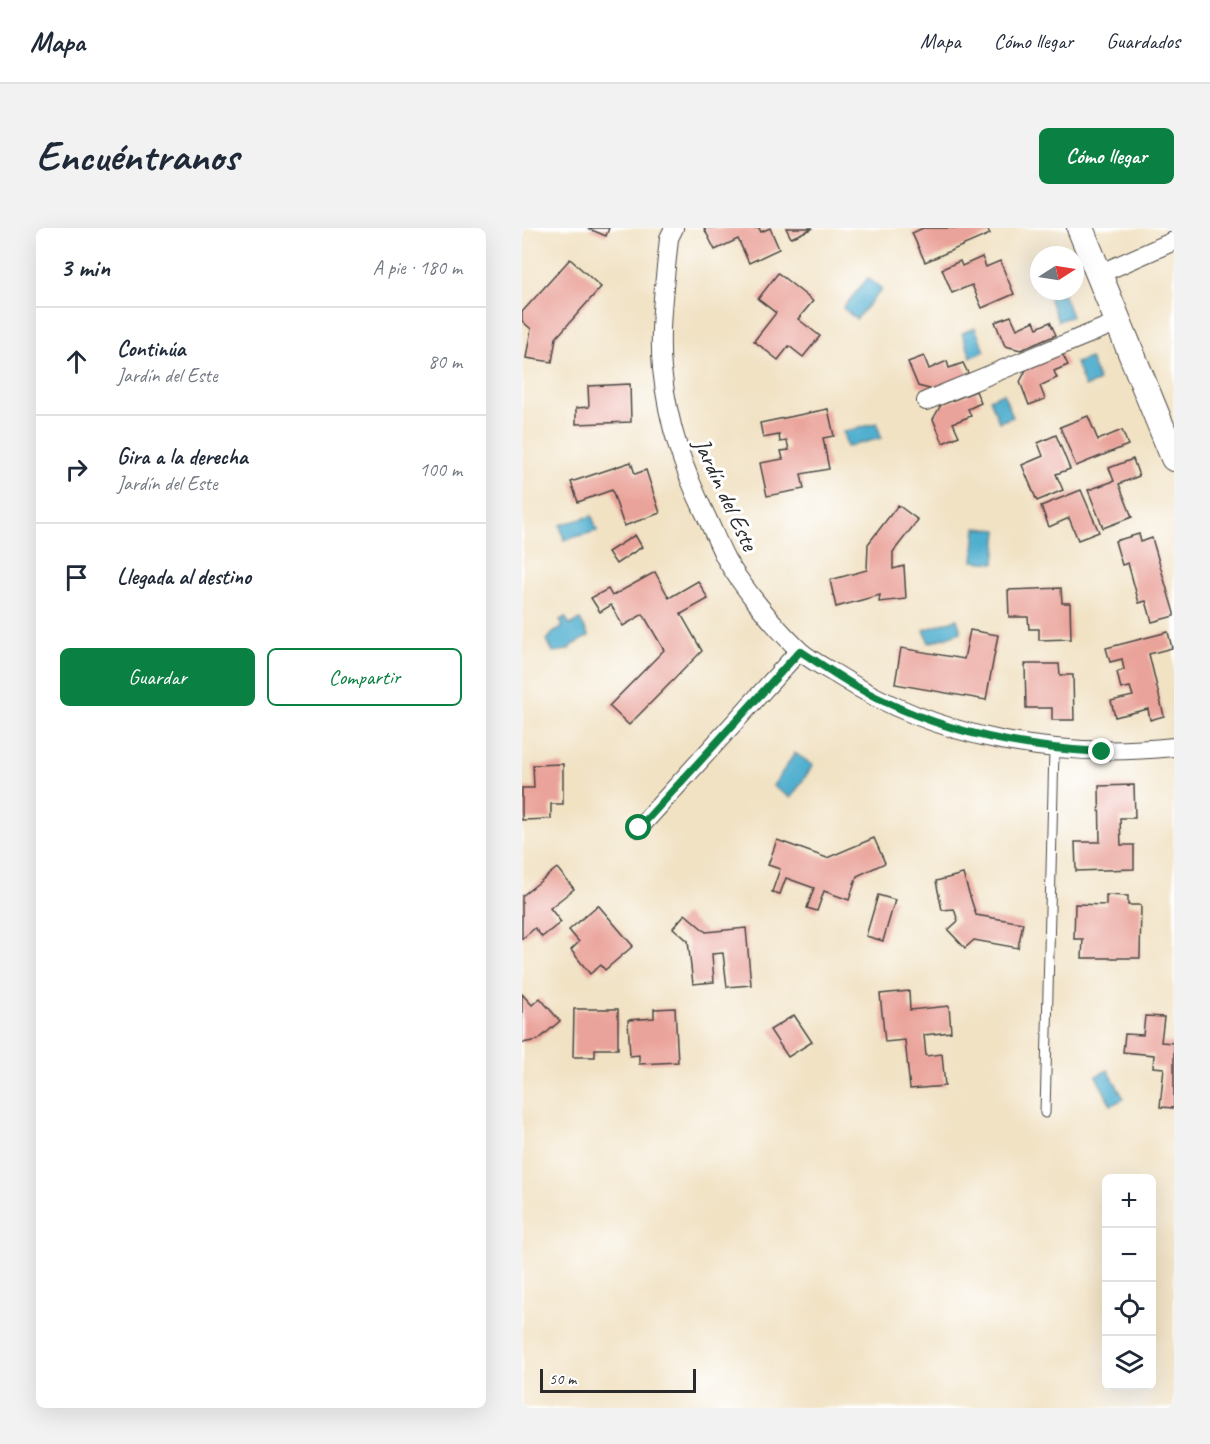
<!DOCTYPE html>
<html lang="es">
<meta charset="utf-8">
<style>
:root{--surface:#fff;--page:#f2f2f3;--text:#1f2937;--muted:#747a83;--line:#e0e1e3;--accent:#0b8043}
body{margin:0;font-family:Caveat,sans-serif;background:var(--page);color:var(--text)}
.controls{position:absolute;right:18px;bottom:18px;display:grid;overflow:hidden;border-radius:9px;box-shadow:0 6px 24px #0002}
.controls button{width:54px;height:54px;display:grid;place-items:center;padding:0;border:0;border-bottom:2px solid var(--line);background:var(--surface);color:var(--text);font:30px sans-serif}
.compass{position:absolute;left:508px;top:18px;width:54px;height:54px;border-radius:50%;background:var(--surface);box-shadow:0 6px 24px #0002;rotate:78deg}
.scale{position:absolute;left:18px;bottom:15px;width:156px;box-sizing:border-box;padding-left:6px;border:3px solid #2b2b2b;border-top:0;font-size:16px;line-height:21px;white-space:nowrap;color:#2b2b2b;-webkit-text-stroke:4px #fff;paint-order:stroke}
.stop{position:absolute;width:18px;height:18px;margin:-14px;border:4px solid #0b8043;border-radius:50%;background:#fff}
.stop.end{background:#0b8043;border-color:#fff;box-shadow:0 2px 6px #0008}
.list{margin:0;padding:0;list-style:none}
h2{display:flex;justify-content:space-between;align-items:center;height:78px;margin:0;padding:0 24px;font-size:26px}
h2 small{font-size:20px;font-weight:400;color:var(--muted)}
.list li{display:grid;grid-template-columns:39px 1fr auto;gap:18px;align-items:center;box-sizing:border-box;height:108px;padding:0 24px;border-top:2px solid var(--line)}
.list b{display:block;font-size:22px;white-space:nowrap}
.list p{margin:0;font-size:20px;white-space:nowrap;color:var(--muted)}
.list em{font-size:20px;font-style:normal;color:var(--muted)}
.actions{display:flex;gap:12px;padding:18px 24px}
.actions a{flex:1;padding:14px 0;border:2px solid var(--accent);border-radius:9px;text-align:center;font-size:21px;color:var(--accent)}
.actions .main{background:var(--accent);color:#fff}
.icon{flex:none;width:33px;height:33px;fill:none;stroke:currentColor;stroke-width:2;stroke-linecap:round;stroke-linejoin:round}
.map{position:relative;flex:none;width:652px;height:1180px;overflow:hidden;border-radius:9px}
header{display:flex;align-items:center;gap:36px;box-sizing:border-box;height:84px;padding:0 30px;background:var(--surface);border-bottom:2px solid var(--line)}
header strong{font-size:28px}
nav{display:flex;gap:33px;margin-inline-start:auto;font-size:21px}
.intro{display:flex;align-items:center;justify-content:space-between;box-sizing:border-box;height:144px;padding:0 36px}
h1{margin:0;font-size:42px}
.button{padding:15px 27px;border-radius:9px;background:var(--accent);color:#fff;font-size:21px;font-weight:700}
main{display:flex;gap:36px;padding:0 36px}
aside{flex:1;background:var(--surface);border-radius:9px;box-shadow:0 6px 24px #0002}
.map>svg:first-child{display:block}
</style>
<header>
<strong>Mapa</strong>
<nav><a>Mapa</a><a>Cómo llegar</a><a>Guardados</a></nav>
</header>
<div class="intro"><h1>Encuéntranos</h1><a class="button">Cómo llegar</a></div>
<main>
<aside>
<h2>3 min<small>A pie · 180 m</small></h2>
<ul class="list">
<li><svg class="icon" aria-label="ahead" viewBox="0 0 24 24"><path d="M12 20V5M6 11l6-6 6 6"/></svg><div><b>Continúa</b><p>Jardín del Este</p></div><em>80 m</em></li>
<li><svg class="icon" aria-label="right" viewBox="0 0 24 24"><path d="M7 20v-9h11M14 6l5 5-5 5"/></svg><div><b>Gira a la derecha</b><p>Jardín del Este</p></div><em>100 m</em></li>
<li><svg class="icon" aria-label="arrive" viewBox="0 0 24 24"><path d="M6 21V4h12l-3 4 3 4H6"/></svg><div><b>Llegada al destino</b></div></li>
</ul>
<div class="actions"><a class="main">Guardar</a><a>Compartir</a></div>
</aside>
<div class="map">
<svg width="652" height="1180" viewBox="0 0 652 1180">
<rect width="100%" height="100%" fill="#fff"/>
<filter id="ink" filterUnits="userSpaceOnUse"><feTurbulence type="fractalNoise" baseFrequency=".0167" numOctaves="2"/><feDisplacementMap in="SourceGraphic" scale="12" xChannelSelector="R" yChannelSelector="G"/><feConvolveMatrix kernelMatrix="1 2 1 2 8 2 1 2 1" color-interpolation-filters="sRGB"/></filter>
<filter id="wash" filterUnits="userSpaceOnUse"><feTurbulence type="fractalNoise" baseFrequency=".008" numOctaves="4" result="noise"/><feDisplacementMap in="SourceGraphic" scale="24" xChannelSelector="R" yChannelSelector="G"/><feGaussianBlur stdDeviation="1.35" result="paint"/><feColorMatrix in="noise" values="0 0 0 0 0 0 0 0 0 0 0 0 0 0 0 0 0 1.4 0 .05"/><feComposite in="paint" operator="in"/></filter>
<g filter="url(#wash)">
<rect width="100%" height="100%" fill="#f1e2c4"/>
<g fill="#50afcf" stroke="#3e6d7d" stroke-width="1.5">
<polygon points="346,50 360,61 334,91 321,80"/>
<polygon points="541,65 550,88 536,93 527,70"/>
<polygon points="453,100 463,123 449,129 440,105"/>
<polygon points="568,130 577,153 563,159 554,135"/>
<polygon points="481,165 491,189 477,194 468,171"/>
<polygon points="355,195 359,210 325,219 321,204"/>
<polygon points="70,288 75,303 42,312 38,297"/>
<polygon points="454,300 476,302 473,335 451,333"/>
<polygon points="43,389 48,397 58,392 67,408 50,417 46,422 31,424 25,412 31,405 41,399 38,392"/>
<polygon points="435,391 439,404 407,415 402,402"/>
<polygon points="273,525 291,537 269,570 251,558"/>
<polygon points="586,842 602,871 589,877 574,848"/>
</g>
<g id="blocks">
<g fill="#eaa39a">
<polygon points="65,0 87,0 84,8"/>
<polygon points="182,0 237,0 239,4 248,0 257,21 227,35 216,11 193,22"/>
<polygon points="264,0 291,0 269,10"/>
<polygon points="401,0 465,0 468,6 403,34 390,5"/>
<polygon points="460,29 464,39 478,33 492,66 460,80 450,57 430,65 420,41 438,33 440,38"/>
<polygon points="48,31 79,59 34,110 30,134 4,130 9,101 0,93 0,84"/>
<polygon points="256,45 291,73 276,91 298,108 281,129 267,118 256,132 232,113 254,85 236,71"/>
<polygon points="489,88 495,101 512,93 515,100 528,94 534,107 499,122 483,118 473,94"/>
<polygon points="540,125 546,137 532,143 535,150 518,158 523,171 507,177 498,154 505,140"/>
<polygon points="402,128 407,141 425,133 427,140 441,135 447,147 411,162 396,158 386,134"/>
<polygon points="108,156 109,194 54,196 54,180 67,179 66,158"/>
<polygon points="454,163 459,175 446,181 449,188 431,195 437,208 421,215 411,191 419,177"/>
<polygon points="306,181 312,208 301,210 307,241 279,246 282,261 245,268 238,235 261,231 259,223 267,222 265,213 258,214 257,207 241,210 238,195"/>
<polygon points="566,188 576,212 600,202 606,217 554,238 538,199"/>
<polygon points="534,207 548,241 534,246 541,262 515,273 500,237 521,228 516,215"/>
<polygon points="611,231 617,248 597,256 610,289 581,300 566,262 592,253 587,240"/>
<polygon points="109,234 113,246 124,242 138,285 102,298 90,262 56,274 49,254"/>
<polygon points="559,262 577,304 556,312 547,290 527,299 519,278"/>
<polygon points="376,277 396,292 371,324 371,341 382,338 384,371 357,374 358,367 314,379 308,352 345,342 346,316"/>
<polygon points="617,306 619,314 630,310 652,385 652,388 630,394 624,373 617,375 606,335 600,337 593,313"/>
<polygon points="113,307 120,319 94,336 86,324"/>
<polygon points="133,344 147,370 176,353 186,371 159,386 180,423 107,497 87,478 142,422 121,386 101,398 89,377 78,384 69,370 86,361 90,368"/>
<polygon points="539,360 540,375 548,375 549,411 517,412 517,401 507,401 506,389 487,389 486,362"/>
<polygon points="448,402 476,407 464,472 373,456 379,420 442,431"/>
<polygon points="646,404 650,420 627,426 642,488 628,492 626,481 593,489 589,473 611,468 608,459 599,461 595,444 602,442 600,431 588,434 584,420"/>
<polygon points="503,436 537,436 538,447 551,447 552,492 530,492 530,480 504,480"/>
<polygon points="41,536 41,576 29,576 29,591 0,592 0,560 12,560 11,537"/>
<polygon points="612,557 613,590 598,590 599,617 612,617 612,641 554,643 553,614 578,614 577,558"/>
<polygon points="352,610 363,635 335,648 327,672 302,663 295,683 285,680 292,660 264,650 258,666 250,664 258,641 246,637 255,612 305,630"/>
<polygon points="35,640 52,661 28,680 39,694 20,709 13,700 0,711 0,668"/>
<polygon points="441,646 454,687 501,695 496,720 452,712 443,720 426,702 436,693 432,681 420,682 414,653"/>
<polygon points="356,667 373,672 361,713 344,708"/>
<polygon points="584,667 606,668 606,677 619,677 618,730 560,730 561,711 552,711 553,676 584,677"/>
<polygon points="76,677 111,718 83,742 79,737 68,746 49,722 57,714 47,702"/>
<polygon points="163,686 184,704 224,700 229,757 205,759 201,725 190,726 192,754 171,756 166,713 151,700"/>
<polygon points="387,763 388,782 427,778 429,804 402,807 404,828 420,826 423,858 388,861 383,812 363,814 358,766"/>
<polygon points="0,766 10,777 18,770 38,793 16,812 0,815"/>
<polygon points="153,780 156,834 117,836 117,827 108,828 106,792 132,790 132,781"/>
<polygon points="52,781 96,781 96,821 73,821 73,829 51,829"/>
<polygon points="272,787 290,814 266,829 248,802"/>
<polygon points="623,788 642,789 639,814 652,815 652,880 638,879 642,840 631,839 632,827 601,824 603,806 621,807"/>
</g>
</g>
</g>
<g filter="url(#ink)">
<use href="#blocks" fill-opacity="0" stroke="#494642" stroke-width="1.5"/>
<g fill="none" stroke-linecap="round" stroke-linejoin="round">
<defs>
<polyline id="lane" points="523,885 532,521"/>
<g id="street">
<path d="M152,0L147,10C143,53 136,98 140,141C146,198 161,241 186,292C192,305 198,320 205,333C223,362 251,397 276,421C287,432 304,440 317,448C417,512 536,531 652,519"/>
<polyline points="577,46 652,13"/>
<polyline points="404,173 596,94"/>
<polyline points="117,600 277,423"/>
</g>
<polyline id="secondary" points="558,0 652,230"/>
</defs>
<use href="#lane" stroke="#494642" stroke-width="11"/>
<use href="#street" stroke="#494642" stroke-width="20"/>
<use href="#secondary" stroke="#494642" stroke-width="28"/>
<use href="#lane" stroke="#fff" stroke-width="9"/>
<use href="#street" stroke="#fff" stroke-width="18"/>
<use href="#secondary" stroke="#fff" stroke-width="26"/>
</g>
</g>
<g fill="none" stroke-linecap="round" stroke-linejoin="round" filter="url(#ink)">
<path stroke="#0b8043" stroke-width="8" d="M117,600L278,423C306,441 333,460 364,474C432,507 505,520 580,524"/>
</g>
<g text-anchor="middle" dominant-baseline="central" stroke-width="6" stroke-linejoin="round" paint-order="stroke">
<g font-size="24" fill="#2b2b2b" stroke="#fff">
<text transform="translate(204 266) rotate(65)">Jardín del Este</text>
</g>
</g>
</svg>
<div class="controls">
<button>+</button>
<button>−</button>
<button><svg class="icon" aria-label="locate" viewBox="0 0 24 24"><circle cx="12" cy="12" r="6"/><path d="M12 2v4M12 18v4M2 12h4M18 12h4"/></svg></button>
<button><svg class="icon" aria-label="layers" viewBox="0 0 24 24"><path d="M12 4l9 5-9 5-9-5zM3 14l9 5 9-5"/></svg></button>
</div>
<svg class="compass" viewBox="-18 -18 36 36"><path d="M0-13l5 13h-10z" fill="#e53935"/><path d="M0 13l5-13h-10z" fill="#747a83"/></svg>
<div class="scale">50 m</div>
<div class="stop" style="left:117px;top:600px"></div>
<div class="stop end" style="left:580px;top:524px"></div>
</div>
</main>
